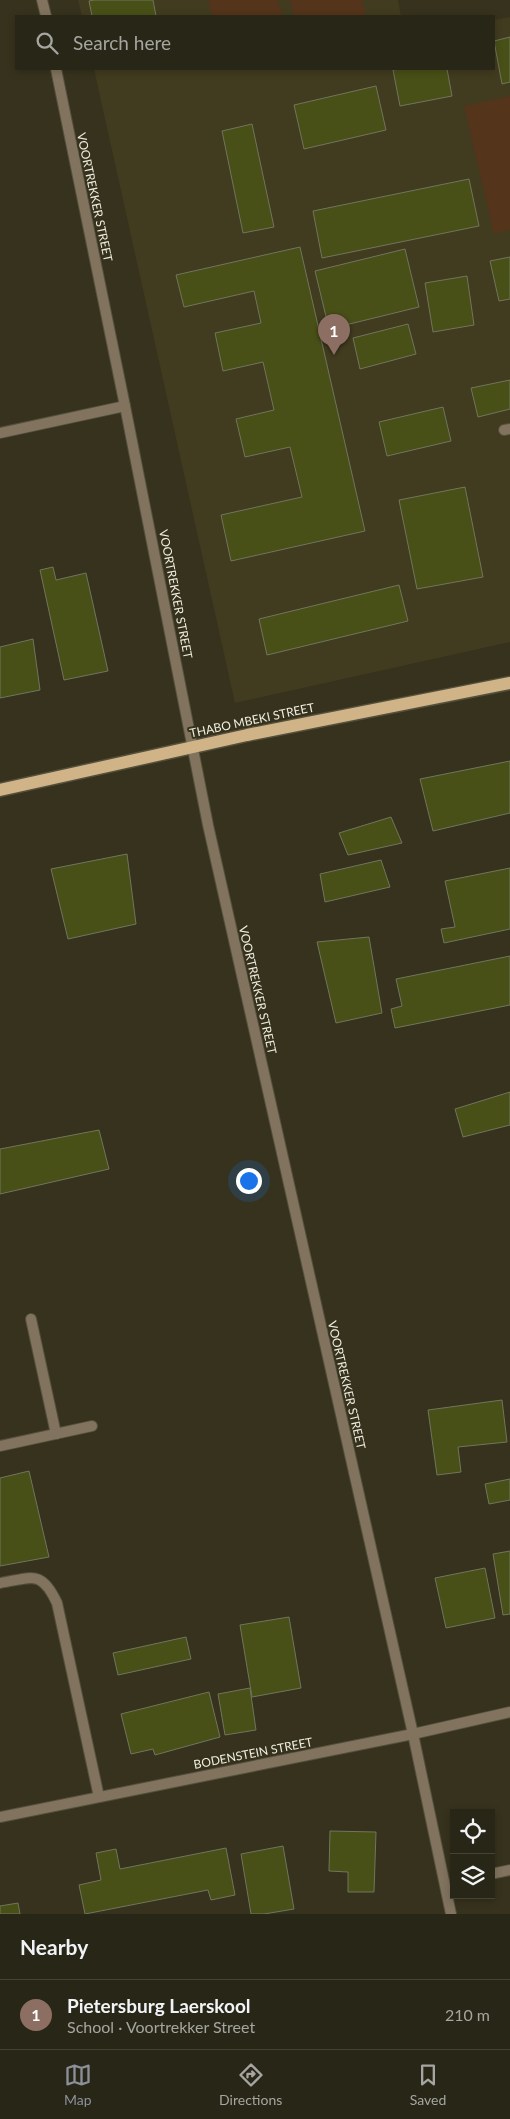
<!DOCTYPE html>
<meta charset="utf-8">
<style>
:root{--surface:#282616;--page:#302e1f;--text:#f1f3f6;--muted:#a5a5a1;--line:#444335;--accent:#8c9099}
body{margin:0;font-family:Lato,sans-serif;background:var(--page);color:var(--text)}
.controls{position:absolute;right:15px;bottom:15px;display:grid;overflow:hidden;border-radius:0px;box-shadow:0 2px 8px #0003}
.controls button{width:45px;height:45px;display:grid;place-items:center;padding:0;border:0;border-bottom:1px solid var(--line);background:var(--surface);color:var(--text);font:25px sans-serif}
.you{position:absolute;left:248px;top:1180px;width:18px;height:18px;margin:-12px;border:4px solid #fff;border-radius:50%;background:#1a73e8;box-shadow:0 0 0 8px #1a73e833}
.badge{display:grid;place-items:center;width:32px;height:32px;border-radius:50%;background:var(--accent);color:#fff;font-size:16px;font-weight:700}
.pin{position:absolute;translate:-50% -41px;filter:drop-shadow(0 1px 2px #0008)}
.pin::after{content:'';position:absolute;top:26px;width:18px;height:15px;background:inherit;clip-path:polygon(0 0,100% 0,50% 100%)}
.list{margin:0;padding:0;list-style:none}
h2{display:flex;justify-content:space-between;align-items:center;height:65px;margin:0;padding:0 20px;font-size:21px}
h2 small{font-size:16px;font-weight:400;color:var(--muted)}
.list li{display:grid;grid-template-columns:32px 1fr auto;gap:15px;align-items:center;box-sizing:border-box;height:70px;padding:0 20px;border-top:1px solid var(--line)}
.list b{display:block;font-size:19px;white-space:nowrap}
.list p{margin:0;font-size:16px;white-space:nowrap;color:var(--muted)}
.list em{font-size:16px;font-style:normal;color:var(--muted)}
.icon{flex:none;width:28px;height:28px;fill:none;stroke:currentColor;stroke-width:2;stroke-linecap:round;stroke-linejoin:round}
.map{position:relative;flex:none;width:510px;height:1914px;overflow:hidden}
.search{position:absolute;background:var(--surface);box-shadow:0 2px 8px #0003;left:15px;right:15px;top:15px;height:55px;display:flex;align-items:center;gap:12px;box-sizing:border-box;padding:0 18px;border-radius:0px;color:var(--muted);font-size:19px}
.sheet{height:135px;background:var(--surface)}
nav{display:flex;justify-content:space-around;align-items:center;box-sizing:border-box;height:70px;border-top:1px solid var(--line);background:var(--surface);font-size:14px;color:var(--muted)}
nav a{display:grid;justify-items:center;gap:2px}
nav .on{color:var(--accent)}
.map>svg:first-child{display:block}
</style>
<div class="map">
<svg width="510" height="1914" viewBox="0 0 510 1914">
<rect width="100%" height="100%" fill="#36321d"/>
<g fill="#413b1f">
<polygon points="78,0 398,0 401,16 82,16"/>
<polygon points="510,17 510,642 235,703 94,69 494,69 494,20"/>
</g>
<g fill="#54341a">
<polygon points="208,0 278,0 283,16 212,16"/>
<polygon points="290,0 362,0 366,16 294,16"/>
<polygon points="510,96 510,230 494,234 464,106"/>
</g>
<g fill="#485017" stroke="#71755e">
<polygon points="94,0 153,0 156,16 92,16 89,1"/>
<polygon points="510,37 510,82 502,84 494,41"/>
<polygon points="401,69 447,69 452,96 400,106 393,70"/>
<polygon points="376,86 386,130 304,149 294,105"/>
<polygon points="252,124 274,227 243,233 222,131"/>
<polygon points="469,179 479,226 322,258 313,211"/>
<polygon points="300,247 365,531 231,561 221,515 302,497 290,447 245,457 236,419 274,410 263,362 223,371 215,333 261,323 254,291 184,307 176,275"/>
<polygon points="405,249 419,307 329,329 315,271"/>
<polygon points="510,257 510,299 499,301 490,261"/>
<polygon points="467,276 474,325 433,332 425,283"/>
<polygon points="408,324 416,354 360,369 353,338"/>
<polygon points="510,380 510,409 478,417 471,388"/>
<polygon points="443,407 451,441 387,456 379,422"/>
<polygon points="465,487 483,577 417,589 399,500"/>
<polygon points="53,567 56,580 86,573 108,671 64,680 40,570"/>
<polygon points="399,585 408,621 267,655 259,619"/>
<polygon points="33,639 40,690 0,698 0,647"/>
<polygon points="510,761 510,813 433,831 420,779"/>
<polygon points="391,817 402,843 348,855 339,833"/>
<polygon points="127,854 136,924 68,939 51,869"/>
<polygon points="381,860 390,887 325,902 320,874"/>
<polygon points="510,868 510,929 444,943 441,929 455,927 445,881"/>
<polygon points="369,937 382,1013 336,1023 317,942"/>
<polygon points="510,956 510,1005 395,1028 391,1009 402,1006 396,979"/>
<polygon points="510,1092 510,1125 463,1137 455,1109"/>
<polygon points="99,1130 109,1169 0,1194 0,1149"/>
<polygon points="502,1400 507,1442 458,1447 461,1472 437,1475 428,1410"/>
<polygon points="29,1471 49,1557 0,1566 0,1478"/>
<polygon points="510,1479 510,1500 489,1504 485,1484"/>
<polygon points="510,1551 510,1614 503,1615 493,1554"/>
<polygon points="485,1568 495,1618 446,1628 435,1578"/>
<polygon points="289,1617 301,1688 252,1697 240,1625"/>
<polygon points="186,1637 191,1659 118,1675 113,1653"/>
<polygon points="250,1688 256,1730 225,1735 218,1694"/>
<polygon points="209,1692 220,1737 155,1755 153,1749 131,1754 121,1714"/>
<polygon points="330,1831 376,1832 374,1892 348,1892 348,1872 329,1871"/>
<polygon points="283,1846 294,1909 264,1914 251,1914 241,1854"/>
<polygon points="226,1848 235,1895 211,1900 208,1890 85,1914 79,1885 101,1880 96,1853 116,1849 120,1869"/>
<polygon points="18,1903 20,1914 0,1914 0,1906"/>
</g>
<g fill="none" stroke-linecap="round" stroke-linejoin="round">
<defs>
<polyline id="lane" points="31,1319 56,1434"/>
<g id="street">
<polyline points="42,0 46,16"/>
<polyline points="56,69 125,406 208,825 413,1734 451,1914"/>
<polyline points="504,430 510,429"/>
<polyline points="0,433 125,406"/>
<polyline points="0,1446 92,1426"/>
<path d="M0,1583C32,1578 41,1569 57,1603L99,1797"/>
<polyline points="0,1817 413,1734 510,1712"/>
<polyline points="491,1874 510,1870"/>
</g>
<polyline id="primary" points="0,790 247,735 510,683"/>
</defs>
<use href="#lane" stroke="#54503c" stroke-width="12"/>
<use href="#street" stroke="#54503c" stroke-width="12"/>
<use href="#primary" stroke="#54503c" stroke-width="15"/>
<use href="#lane" stroke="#81735e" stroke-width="10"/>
<use href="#street" stroke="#81735e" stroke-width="10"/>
<use href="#primary" stroke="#d0b387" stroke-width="12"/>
</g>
<g text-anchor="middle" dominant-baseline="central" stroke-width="4" stroke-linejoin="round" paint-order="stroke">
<g font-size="12" fill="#f0eee1" stroke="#36321d">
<text transform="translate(95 197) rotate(78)">VOORTREKKER STREET</text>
<text transform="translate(176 594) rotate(79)">VOORTREKKER STREET</text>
<text transform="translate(252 720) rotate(-12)">THABO MBEKI STREET</text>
<text transform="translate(258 990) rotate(77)">VOORTREKKER STREET</text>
<text transform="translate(347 1385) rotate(77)">VOORTREKKER STREET</text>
<text transform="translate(253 1753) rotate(-11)">BODENSTEIN STREET</text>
</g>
</g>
</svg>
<div class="controls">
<button><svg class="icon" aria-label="locate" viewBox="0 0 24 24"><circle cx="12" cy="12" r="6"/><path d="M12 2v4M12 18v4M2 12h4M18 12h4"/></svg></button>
<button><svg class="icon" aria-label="layers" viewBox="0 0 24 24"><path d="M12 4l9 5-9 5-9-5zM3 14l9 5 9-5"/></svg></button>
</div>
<div class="you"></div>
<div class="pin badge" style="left:334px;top:355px;background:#8d6e63">1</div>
<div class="search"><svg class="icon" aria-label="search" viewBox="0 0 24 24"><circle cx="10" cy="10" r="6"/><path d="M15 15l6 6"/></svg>Search here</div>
</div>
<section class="sheet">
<h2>Nearby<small></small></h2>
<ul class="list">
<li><span class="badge" style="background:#8d6e63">1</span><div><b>Pietersburg Laerskool</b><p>School · Voortrekker Street</p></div><em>210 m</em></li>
</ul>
</section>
<nav>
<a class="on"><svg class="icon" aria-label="map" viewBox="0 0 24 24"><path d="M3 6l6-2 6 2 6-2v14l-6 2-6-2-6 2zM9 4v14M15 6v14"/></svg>Map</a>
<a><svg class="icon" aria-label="directions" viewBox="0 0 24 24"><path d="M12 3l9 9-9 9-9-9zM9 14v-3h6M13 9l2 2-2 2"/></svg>Directions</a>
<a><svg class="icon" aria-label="saved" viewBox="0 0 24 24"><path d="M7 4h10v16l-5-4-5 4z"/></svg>Saved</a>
</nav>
